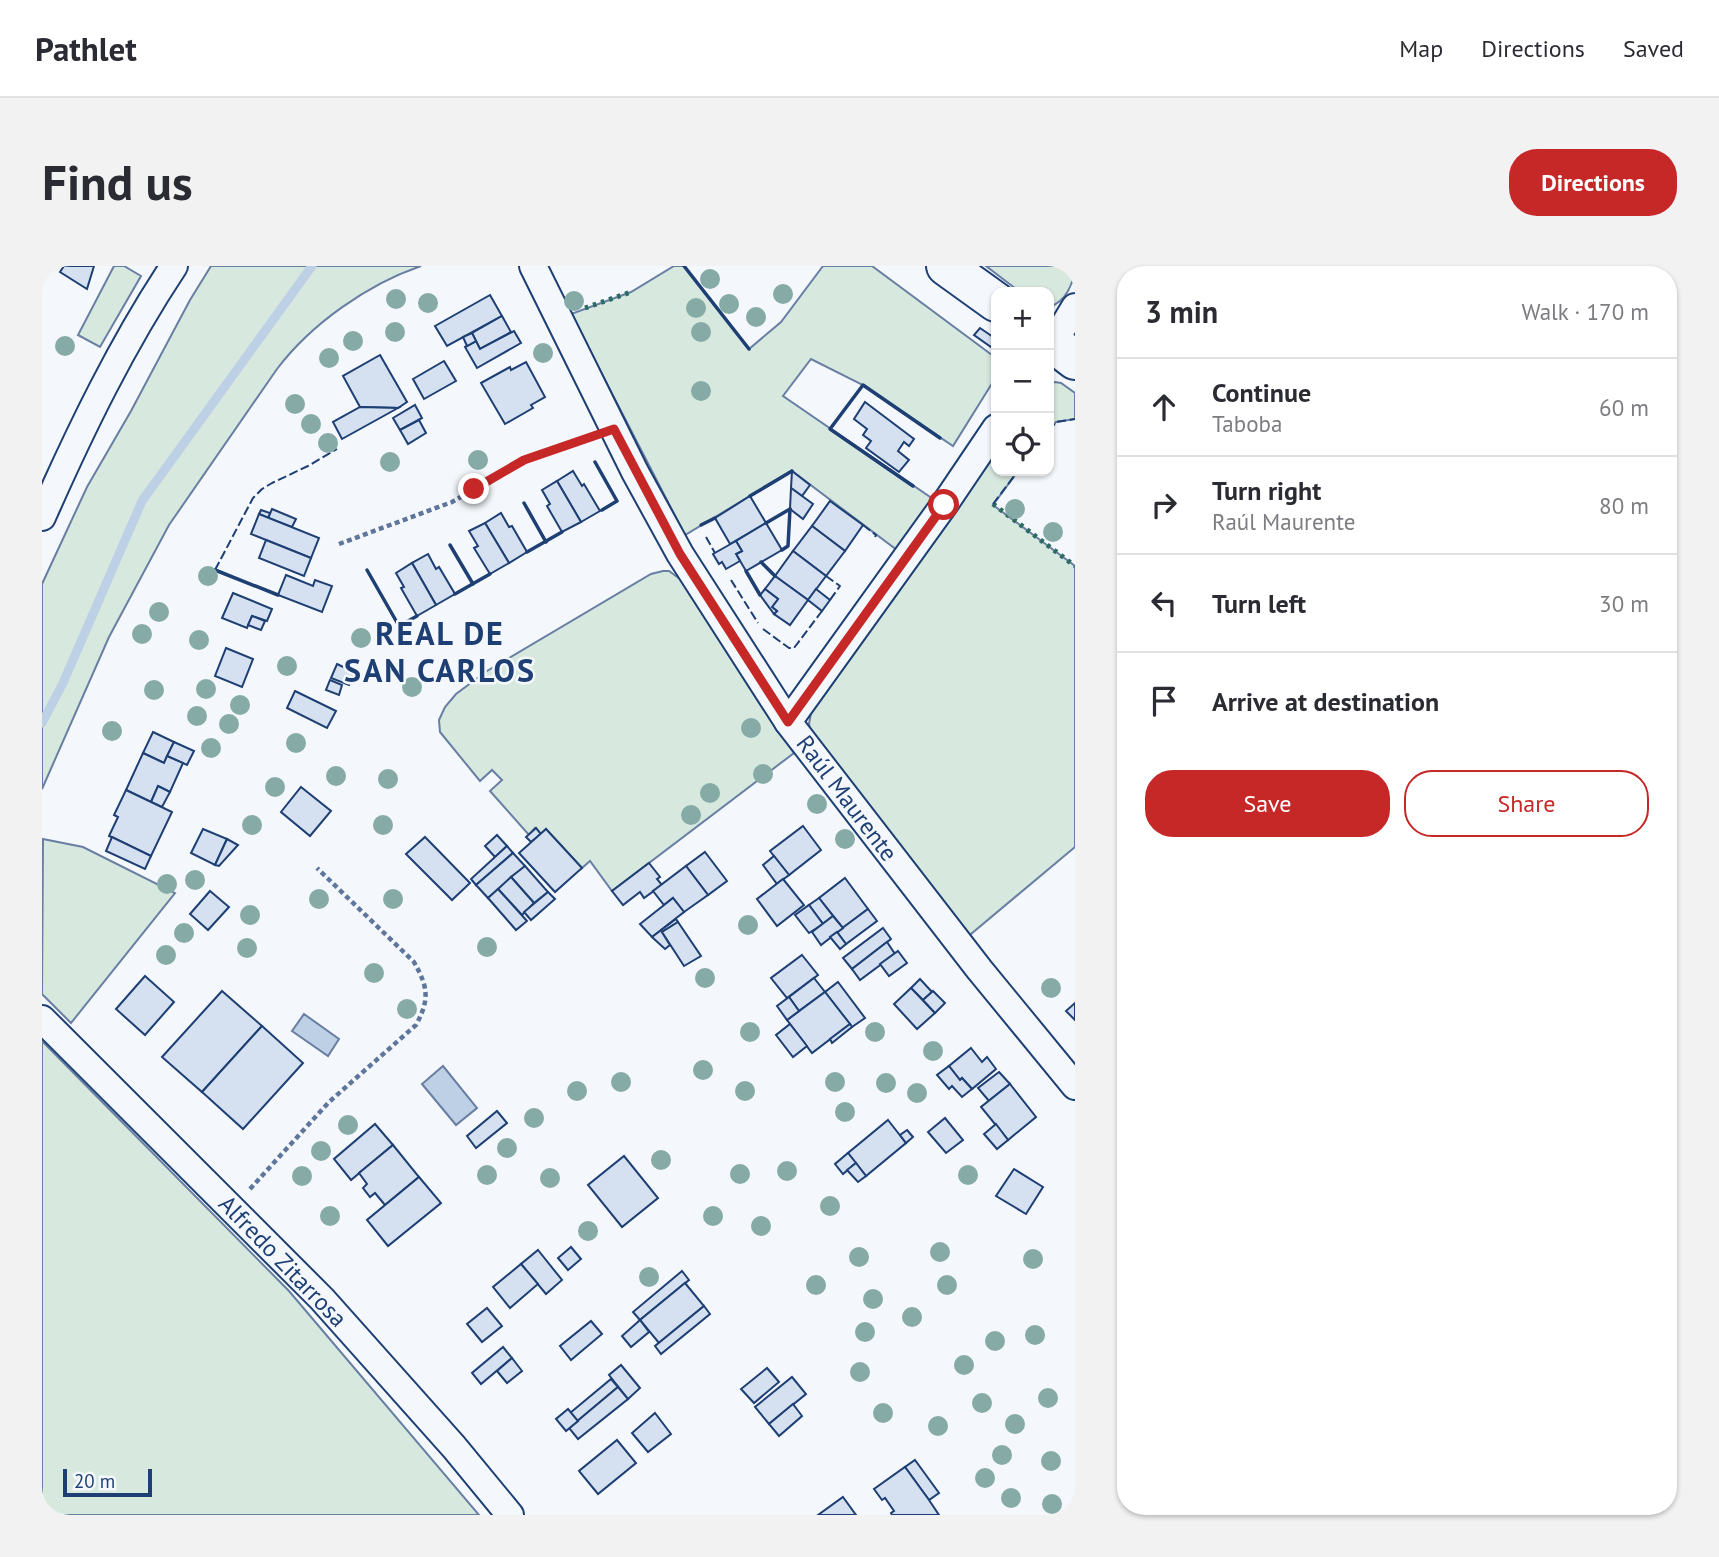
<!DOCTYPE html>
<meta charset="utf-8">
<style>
:root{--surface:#fff;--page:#f2f2f3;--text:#2b2b33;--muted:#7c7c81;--line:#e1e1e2;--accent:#c62828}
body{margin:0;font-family:"PT Sans",sans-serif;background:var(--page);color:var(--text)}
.controls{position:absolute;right:21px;top:21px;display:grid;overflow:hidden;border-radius:14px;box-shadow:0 2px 5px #0004}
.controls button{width:63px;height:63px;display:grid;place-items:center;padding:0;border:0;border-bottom:2px solid var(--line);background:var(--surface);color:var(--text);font:35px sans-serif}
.scale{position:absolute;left:21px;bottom:18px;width:89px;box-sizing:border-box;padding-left:7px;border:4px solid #1d3f73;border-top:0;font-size:19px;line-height:24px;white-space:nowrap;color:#1d3f73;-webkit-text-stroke:5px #f4f7fb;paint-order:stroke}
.stop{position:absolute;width:21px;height:21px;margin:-16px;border:5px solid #c62828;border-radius:50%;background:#fff}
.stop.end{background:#c62828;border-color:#fff;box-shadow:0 2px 7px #0008}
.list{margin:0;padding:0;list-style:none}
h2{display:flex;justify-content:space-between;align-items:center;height:91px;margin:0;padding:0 28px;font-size:30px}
h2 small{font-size:23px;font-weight:400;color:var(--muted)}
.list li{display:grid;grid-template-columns:46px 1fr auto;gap:21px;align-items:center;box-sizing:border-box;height:98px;padding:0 28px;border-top:2px solid var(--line)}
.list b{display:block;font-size:26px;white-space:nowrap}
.list p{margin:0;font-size:23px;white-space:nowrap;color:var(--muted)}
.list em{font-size:23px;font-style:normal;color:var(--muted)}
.actions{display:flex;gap:14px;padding:21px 28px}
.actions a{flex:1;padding:16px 0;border:2px solid var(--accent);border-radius:28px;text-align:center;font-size:24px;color:var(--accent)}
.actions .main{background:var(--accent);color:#fff}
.icon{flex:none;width:38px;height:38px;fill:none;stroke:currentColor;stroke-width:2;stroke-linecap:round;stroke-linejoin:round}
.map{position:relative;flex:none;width:1033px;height:1249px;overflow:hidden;border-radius:28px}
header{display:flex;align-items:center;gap:42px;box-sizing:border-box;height:98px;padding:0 35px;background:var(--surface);border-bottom:2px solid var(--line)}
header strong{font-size:33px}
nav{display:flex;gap:38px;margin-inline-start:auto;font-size:24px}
.intro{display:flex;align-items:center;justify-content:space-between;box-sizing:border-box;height:168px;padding:0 42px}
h1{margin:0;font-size:49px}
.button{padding:18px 32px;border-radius:28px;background:var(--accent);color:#fff;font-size:24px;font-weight:700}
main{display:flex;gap:42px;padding:0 42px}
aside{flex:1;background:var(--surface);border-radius:28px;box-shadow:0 2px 5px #0004}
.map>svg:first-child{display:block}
</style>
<header>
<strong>Pathlet</strong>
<nav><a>Map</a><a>Directions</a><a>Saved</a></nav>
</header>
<div class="intro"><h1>Find us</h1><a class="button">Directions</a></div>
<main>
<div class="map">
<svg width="1033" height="1249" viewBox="0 0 1033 1249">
<rect width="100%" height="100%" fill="#f4f7fb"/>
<g fill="#d7e8df" stroke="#687fa3" stroke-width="2">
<polygon points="72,0 82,0 99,10 58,81 36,69"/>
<path d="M169,0H379C326,18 269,58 235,103L127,259L67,371L0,523V318L45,221L89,145L148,34Z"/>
<polygon points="632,0 642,0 707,83 739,56 781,0 830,0 954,92 954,111 911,180 821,119 769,93 741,130 891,233 855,284 750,205 643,269 529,48 589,26"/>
<path d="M944,0H1033C1032,17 1024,36 1007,41V26H978Z"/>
<polygon points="1013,116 1019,117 1033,127 1033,153 1014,156 1007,165 1007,118"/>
<polygon points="954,183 954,205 976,205 951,239 1033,300 1033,581 923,673 769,466 767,458 770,441"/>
<polygon points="621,305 627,305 638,313 752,487 570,625 548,595 540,602 504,563 499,568 493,562 487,569 448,525 460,514 450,504 438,515 398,466 397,454 403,441 414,428 445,405 609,308"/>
<polygon points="1,573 41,581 133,627 29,757 0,728"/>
<polygon points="0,775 247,1025 437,1249 0,1249"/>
</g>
<g fill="#bed0e5" stroke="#687fa3" stroke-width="2">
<polygon points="262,748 297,773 286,790 250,765"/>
<polygon points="401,800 435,842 414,859 380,818"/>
</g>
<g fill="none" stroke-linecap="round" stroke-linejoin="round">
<polyline stroke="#bed0e5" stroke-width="9" points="0,457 21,417 100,235 270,0"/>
</g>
<g fill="#d5e0f0" stroke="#1d3f73" stroke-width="2">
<polygon points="22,0 52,0 45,23 18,6"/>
<polygon points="448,29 460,50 405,80 393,60"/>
<polygon points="460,50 469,66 438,83 430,67"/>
<polygon points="938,62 954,73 949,81 932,69"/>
<polygon points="472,65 479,77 435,102 423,81 434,75 438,83"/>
<polygon points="430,67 434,75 425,80 421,71"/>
<polygon points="338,89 365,136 356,142 318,141 301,110"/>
<polygon points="402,95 414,115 382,133 371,113"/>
<polygon points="484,96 503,131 489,139 491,142 463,158 439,117 468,101 469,104"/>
<polygon points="823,136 872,173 867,180 862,176 856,185 867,194 857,206 824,182 829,175 821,169 825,163 812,153"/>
<polygon points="373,139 380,152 358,164 351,152"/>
<polygon points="318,141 356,142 300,173 291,156"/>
<polygon points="377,154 384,167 366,178 358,164"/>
<polygon points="531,205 540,220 542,218 558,245 539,256 515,215"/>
<polygon points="750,205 768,219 760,230 749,222"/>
<polygon points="515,215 539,256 520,266 505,240 508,238 500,224"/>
<polygon points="749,222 771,238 761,253 748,243"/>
<polygon points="708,230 724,257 688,278 673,252"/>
<polygon points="788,235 821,259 803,285 770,260"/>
<polygon points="230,243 254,253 250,261 226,252"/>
<polygon points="219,244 228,247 226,252 217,248"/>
<polygon points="459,247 467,261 470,260 485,286 467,297 443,257"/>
<polygon points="217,248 277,272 269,292 209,268"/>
<polygon points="443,257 467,297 448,308 432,282 436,280 427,265"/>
<polygon points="724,257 740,284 704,305 694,288 700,285 694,275"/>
<polygon points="770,260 803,285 784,310 751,285"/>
<polygon points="224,274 269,292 262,310 217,292"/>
<polygon points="694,275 700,285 694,288 698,295 684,303 680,296 677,298 671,288"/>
<polygon points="751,285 784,310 766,334 733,310"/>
<polygon points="386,288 394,303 397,301 413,328 394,339 370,297"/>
<polygon points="370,297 394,339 375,350 359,322 362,321 354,307"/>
<polygon points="244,309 271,320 273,314 290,320 280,346 236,329"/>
<polygon points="733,310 766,334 748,359 732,348 735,345 730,341 736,333 723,323"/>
<polygon points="723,323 736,333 730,341 735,345 732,348 718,329"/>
<polygon points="774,323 788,334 780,345 766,334"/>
<polygon points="191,327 230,343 225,355 210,350 205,362 180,352"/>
<polygon points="210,350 223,355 219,364 206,359"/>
<polygon points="184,382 211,393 200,421 173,410"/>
<polygon points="295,398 312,406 307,419 289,412"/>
<polygon points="288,414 300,419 297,429 284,424"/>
<polygon points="253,425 294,445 285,462 245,442"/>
<polygon points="111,466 132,476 122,497 101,487"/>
<polygon points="132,476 152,485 145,499 125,490"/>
<polygon points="101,487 122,497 125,490 141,497 128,526 116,520 109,536 84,524"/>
<polygon points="116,520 128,526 120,541 109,536"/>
<polygon points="259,521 289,545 268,570 239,546"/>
<polygon points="84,524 130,546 109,590 67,570 76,551 72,549"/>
<polygon points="761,560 779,584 747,609 728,585"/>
<polygon points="494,562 499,568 489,576 484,571"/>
<polygon points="161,563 185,573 173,599 149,587"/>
<polygon points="504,563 540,602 513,626 477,587"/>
<polygon points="455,569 465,580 453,591 443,580"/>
<polygon points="70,571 109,590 103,603 64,585"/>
<polygon points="383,571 428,617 410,634 364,588"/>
<polygon points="185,573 196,579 177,600 173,599"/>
<polygon points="465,580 471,587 434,619 429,613"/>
<polygon points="663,586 685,615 666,629 644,600"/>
<polygon points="471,587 483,600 446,632 434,619"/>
<polygon points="732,590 747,609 735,618 721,599"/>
<polygon points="607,597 618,611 615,613 620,619 602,632 598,626 581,639 570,625"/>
<polygon points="483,600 506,626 492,637 469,611"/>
<polygon points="644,600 666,629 642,646 631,632 622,639 611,625"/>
<polygon points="469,611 492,637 480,649 456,623"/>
<polygon points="803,612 826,643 801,662 777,632"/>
<polygon points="741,613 762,639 735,660 715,633"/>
<polygon points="456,623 485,655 474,664 446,632"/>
<polygon points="168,625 187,641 166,664 148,648"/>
<polygon points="506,626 513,633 489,654 482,646"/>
<polygon points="631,632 642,646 610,671 598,658"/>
<polygon points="777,632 791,650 781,658 767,639"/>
<polygon points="767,639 781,658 767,667 753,649"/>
<polygon points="826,643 835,655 804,678 795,666"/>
<polygon points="791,650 801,662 779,679 770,666"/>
<polygon points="634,653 636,656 620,666 628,679 623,683 610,671"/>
<polygon points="636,656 659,690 642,700 620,666"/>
<polygon points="841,662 849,673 810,703 801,692"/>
<polygon points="795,666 804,678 798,683 788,671"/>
<polygon points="845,676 853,688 818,714 810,703"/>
<polygon points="856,685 865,697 847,710 838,698"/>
<polygon points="760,689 776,709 745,732 729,712"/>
<polygon points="103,710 132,736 103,769 74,743"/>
<polygon points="772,712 783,726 757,745 747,731"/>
<polygon points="878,713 890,726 881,734 869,722"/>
<polygon points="796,716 823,752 810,761 783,726"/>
<polygon points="869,722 893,747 875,763 852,738"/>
<polygon points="180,725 220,760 160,826 120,791"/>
<polygon points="891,725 903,737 893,747 881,734"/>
<polygon points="783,726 808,758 770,787 745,754"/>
<polygon points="747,731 757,745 745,754 735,740"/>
<polygon points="1033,737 1033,754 1024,745"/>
<polygon points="748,758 765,780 751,791 734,769"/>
<polygon points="808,758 810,761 790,777 788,773"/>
<polygon points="220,760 261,797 201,863 160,826"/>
<polygon points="929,782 940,796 945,791 954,803 930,823 920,812 918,814 907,800"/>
<polygon points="907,800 918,814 920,812 930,823 920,831 910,820 907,823 895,809"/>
<polygon points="957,806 968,818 947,835 936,822"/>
<polygon points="968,818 994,851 966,874 939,841"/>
<polygon points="455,845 465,857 434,882 425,870"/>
<polygon points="903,852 921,874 904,887 886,866"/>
<polygon points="846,854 864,877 824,910 806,887"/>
<polygon points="333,858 351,879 309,914 292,893"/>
<polygon points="954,858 966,874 955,883 942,868"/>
<polygon points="865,864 871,871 864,877 858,869"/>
<polygon points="351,879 377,911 343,939 333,927 328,931 321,922 325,918 317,907"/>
<polygon points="806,887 814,897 801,908 793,898"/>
<polygon points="582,890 616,932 580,961 546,919"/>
<polygon points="814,897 824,910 816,916 805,904"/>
<polygon points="972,903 1001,921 984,948 954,930"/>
<polygon points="377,911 399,937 346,980 325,954"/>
<polygon points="529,981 539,993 526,1004 516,992"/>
<polygon points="496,984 520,1014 504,1028 479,998"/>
<polygon points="479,998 496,1018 468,1042 451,1021"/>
<polygon points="640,1005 647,1014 598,1054 591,1046"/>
<polygon points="643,1017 662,1040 617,1077 598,1054"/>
<polygon points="662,1040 668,1048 619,1088 613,1080"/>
<polygon points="445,1042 460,1060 440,1076 425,1058"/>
<polygon points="598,1054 607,1066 589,1081 580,1070"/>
<polygon points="549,1055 560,1068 529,1094 518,1080"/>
<polygon points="461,1081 470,1092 439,1118 430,1107"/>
<polygon points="470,1092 480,1105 465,1117 455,1105"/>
<polygon points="579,1099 598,1122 586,1133 567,1109"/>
<polygon points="725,1102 737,1116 712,1137 699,1123"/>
<polygon points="750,1111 764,1128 727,1158 713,1141"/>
<polygon points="569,1113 576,1121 536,1155 528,1147"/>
<polygon points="576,1121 586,1133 536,1173 527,1162"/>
<polygon points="751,1138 760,1150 737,1170 727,1158"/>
<polygon points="526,1143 536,1155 524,1165 514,1153"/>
<polygon points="613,1147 629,1168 606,1186 590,1167"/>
<polygon points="575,1174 594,1197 556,1228 537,1205"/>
<polygon points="873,1194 897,1227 887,1234 863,1201"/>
<polygon points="863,1201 887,1234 897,1249 850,1249 849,1247 852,1245 843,1232 840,1234 832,1223"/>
<polygon points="801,1231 814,1249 776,1249"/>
</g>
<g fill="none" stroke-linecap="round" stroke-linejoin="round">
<defs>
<g id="street">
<polyline points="491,0 593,206 638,288 746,456 937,703 1033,820"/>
<polyline points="1007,84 1033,41"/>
<path d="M0,251C38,165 80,78 132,0"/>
<polyline points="746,456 902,239 954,162"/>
<polyline points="0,753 280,1033 412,1181 468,1249"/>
</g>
<g id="secondary">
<polyline points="904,0 954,36"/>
<polyline points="1007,74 1033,94"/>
</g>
</defs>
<use href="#street" stroke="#1d3f73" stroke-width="30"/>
<use href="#secondary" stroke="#1d3f73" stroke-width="42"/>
<g stroke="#5e769c" stroke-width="4.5" stroke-dasharray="5 3.5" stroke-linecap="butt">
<polyline points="297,278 410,236 483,194 547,173"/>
<path d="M208,923L287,836L374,759C388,733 386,721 372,696L275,602"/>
</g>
<use href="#street" stroke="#f4f7fb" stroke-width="26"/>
<use href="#secondary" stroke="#f4f7fb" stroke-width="38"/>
<g stroke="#2c6c60" stroke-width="5" stroke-dasharray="3.5 5" stroke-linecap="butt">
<polyline points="543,42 589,26"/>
<polyline points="951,238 1033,300"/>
</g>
<g stroke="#1d3f73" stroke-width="2" stroke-dasharray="9 3.5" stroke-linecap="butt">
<polyline points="1007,165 1014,156 1033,153"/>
<polyline points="951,238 976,205"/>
<polyline points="821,259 834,269 833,271"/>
<polyline points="664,271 673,287"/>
<polyline points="173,304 211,232 220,223 230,217 266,200 295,183"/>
<polyline points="784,310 798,320 788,334"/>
<polyline points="689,314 716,357"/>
<polyline points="721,363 747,382 752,382 780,345"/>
</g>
<g stroke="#1d3f73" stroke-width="3.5">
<polyline points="642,0 707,83"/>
<polyline points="553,196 575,235 560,244"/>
<polyline points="871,220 788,163 821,119 898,172"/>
<polyline points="708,230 750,205"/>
<polyline points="482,237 504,276"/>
<polyline points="724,257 748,243"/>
<polyline points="659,259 673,252"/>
<polyline points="408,279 431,318"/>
<polyline points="740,284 746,280 748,243"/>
<polyline points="485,286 520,266"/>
<polyline points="719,296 733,310"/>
<polyline points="173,304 236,329"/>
<polyline points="325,304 357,360 375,350"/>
<polyline points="704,305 718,329"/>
<polyline points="413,328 448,308"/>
</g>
</g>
<g fill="#86aba6">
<circle cx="668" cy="13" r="10"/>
<circle cx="741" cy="28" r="10"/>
<circle cx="354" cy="33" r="10"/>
<circle cx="532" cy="35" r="10"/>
<circle cx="386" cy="37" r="10"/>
<circle cx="687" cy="38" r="10"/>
<circle cx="654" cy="42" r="10"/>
<circle cx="714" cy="51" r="10"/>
<circle cx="353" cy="66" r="10"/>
<circle cx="659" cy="66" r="10"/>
<circle cx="311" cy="75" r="10"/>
<circle cx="23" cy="80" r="10"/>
<circle cx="501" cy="87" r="10"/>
<circle cx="287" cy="92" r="10"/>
<circle cx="659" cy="125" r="10"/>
<circle cx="253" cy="138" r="10"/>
<circle cx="269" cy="158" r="10"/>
<circle cx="286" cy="177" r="10"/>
<circle cx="436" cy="194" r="10"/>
<circle cx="348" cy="196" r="10"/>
<circle cx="973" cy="243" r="10"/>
<circle cx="1011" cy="266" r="10"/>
<circle cx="166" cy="310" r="10"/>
<circle cx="117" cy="346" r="10"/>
<circle cx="100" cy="368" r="10"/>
<circle cx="319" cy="372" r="10"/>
<circle cx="157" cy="374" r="10"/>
<circle cx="245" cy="400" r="10"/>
<circle cx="370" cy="421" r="10"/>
<circle cx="164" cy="423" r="10"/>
<circle cx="112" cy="424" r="10"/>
<circle cx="198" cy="439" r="10"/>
<circle cx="155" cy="450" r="10"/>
<circle cx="187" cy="458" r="10"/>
<circle cx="709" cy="462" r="10"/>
<circle cx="70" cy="465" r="10"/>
<circle cx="254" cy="477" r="10"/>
<circle cx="169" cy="482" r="10"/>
<circle cx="721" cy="508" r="10"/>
<circle cx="294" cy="510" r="10"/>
<circle cx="346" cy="513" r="10"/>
<circle cx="233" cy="521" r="10"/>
<circle cx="668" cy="527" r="10"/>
<circle cx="775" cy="538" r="10"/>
<circle cx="649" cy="549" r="10"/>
<circle cx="210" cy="559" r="10"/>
<circle cx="341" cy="559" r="10"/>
<circle cx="803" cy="573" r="10"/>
<circle cx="153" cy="614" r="10"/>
<circle cx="125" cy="618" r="10"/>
<circle cx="277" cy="633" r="10"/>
<circle cx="351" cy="633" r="10"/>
<circle cx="208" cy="649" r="10"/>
<circle cx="706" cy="659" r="10"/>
<circle cx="142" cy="667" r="10"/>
<circle cx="445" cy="681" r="10"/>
<circle cx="205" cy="682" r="10"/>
<circle cx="124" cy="689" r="10"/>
<circle cx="332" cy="707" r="10"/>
<circle cx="663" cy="712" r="10"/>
<circle cx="1009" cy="722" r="10"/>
<circle cx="365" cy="743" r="10"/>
<circle cx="708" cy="766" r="10"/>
<circle cx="833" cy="766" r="10"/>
<circle cx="891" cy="785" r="10"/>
<circle cx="661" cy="804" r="10"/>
<circle cx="579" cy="816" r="10"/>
<circle cx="793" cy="816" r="10"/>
<circle cx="844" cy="817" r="10"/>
<circle cx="535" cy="825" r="10"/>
<circle cx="703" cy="825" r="10"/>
<circle cx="875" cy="827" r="10"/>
<circle cx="803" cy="846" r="10"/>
<circle cx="492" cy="852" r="10"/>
<circle cx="306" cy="859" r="10"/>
<circle cx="465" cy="882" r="10"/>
<circle cx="279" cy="885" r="10"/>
<circle cx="619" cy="894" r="10"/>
<circle cx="745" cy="905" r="10"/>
<circle cx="698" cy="908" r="10"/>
<circle cx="445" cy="909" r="10"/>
<circle cx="926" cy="909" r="10"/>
<circle cx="260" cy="910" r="10"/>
<circle cx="508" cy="912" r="10"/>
<circle cx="788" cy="940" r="10"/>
<circle cx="288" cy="950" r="10"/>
<circle cx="671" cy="950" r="10"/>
<circle cx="719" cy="960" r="10"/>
<circle cx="546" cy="965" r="10"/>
<circle cx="898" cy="986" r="10"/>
<circle cx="817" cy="991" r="10"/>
<circle cx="991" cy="993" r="10"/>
<circle cx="607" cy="1011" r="10"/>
<circle cx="774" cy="1019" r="10"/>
<circle cx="905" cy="1019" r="10"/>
<circle cx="831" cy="1033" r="10"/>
<circle cx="870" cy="1051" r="10"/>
<circle cx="823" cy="1066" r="10"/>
<circle cx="993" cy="1069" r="10"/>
<circle cx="953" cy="1075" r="10"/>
<circle cx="922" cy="1099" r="10"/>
<circle cx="818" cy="1106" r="10"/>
<circle cx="1006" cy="1132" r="10"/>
<circle cx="940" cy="1137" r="10"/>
<circle cx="841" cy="1147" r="10"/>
<circle cx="973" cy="1158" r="10"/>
<circle cx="896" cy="1160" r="10"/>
<circle cx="960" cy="1189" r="10"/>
<circle cx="1009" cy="1195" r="10"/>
<circle cx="943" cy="1212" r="10"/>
<circle cx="969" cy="1232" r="10"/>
<circle cx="1010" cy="1238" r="10"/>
</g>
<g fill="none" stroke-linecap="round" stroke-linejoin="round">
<polyline stroke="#c62828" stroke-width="9" points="432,223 482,194 572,163 638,288 746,456 902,239"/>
</g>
<g text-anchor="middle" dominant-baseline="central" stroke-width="5" stroke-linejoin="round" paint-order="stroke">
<g font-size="24" fill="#1d3f73" stroke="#f4f7fb">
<text transform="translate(805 532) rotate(53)">Raúl Maurente</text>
<text transform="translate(241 995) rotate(46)">Alfredo Zitarrosa</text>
</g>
<g font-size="32" font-weight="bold" letter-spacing="2" fill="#1d3f73" stroke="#f4f7fb">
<text x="398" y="367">REAL DE<tspan x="398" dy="37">SAN CARLOS</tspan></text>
</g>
</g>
</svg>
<div class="controls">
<button>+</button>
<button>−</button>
<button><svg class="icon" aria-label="locate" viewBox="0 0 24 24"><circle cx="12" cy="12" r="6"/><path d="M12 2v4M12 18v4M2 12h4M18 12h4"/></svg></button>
</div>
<div class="scale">20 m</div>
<div class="stop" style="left:902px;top:239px"></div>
<div class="stop end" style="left:432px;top:223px"></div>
</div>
<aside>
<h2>3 min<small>Walk · 170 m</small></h2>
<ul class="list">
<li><svg class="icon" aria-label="ahead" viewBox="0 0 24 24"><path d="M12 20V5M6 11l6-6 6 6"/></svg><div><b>Continue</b><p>Taboba</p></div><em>60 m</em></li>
<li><svg class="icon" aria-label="right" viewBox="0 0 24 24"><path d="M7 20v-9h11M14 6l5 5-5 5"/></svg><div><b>Turn right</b><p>Raúl Maurente</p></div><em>80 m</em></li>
<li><svg class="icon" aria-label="left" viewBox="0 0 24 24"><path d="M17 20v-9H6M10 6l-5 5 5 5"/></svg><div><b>Turn left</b></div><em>30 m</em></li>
<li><svg class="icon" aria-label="arrive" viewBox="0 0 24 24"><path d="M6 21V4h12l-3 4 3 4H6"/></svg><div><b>Arrive at destination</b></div></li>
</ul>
<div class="actions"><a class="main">Save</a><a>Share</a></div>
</aside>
</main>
